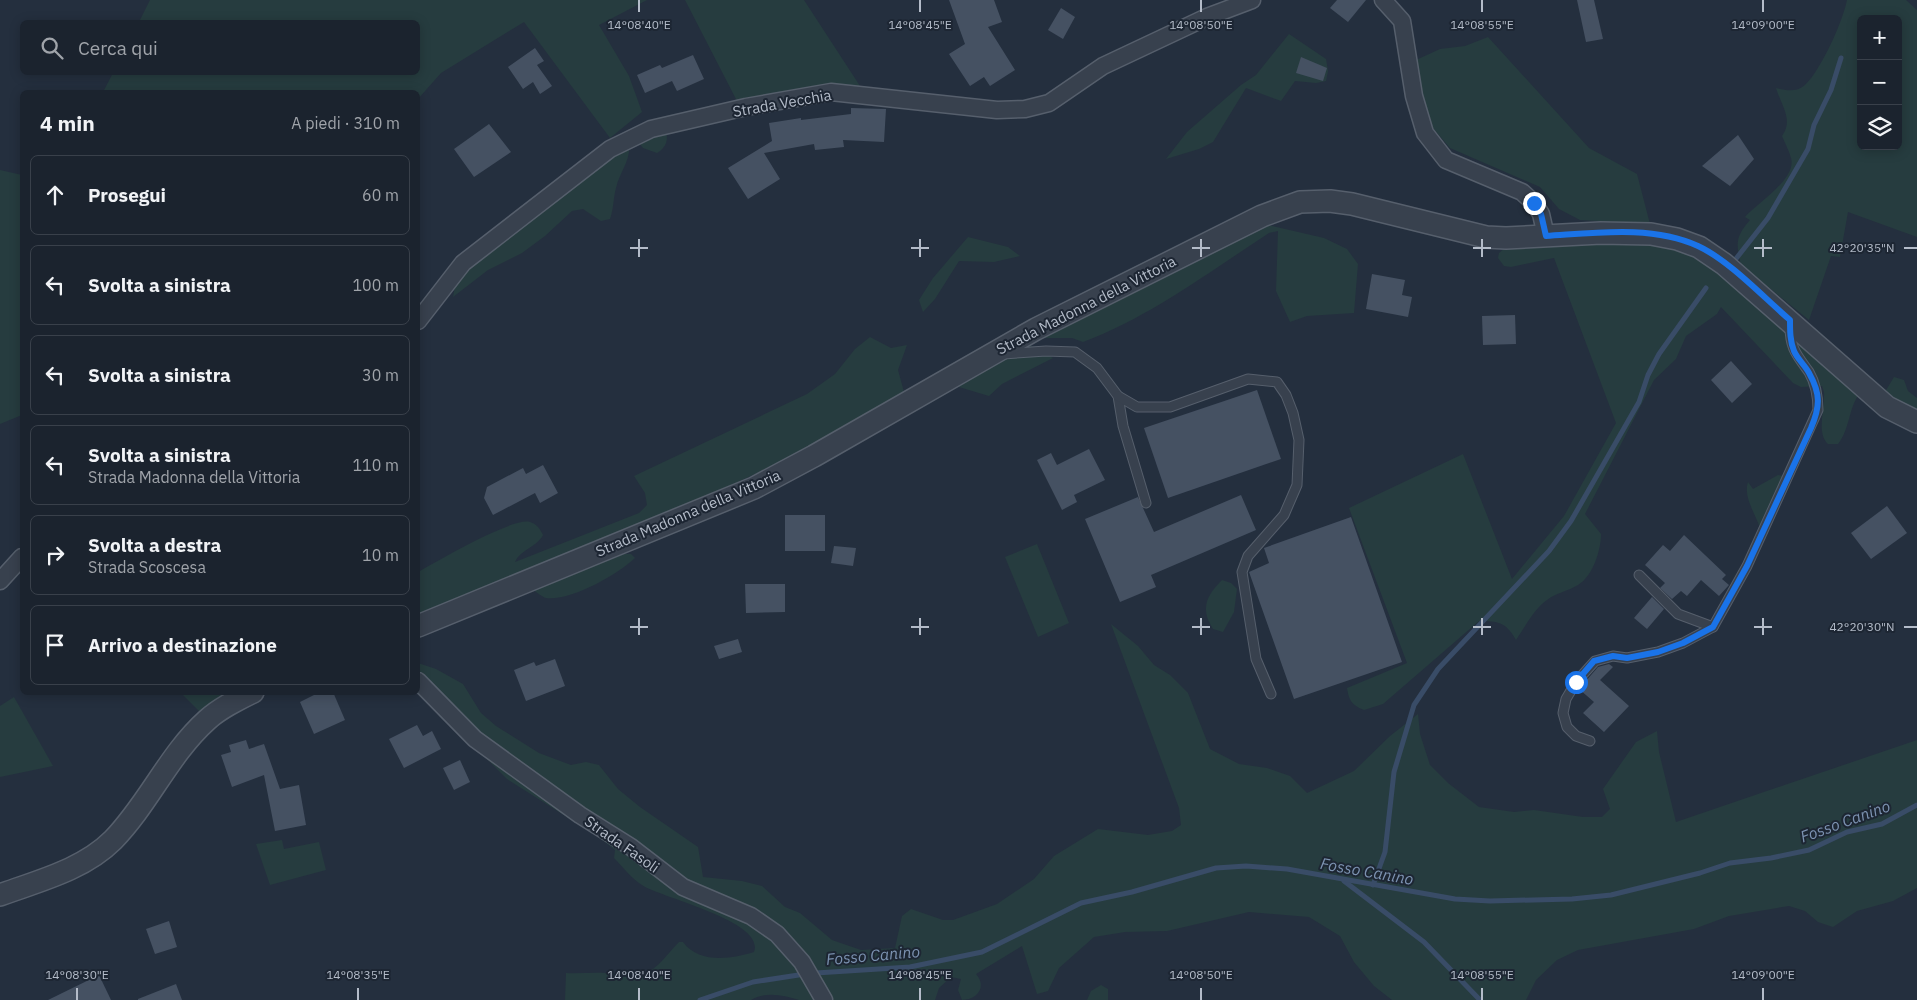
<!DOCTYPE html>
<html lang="it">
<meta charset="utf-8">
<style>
:root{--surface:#1b232e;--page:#282f3a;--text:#f1f3f6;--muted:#a0a4aa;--line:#39404a}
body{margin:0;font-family:"IBM Plex Sans",sans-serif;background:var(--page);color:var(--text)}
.controls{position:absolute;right:15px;top:15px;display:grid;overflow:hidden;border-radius:8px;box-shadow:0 2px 12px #0003}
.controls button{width:45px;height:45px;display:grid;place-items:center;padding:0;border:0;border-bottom:1px solid var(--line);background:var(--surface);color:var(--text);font:25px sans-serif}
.stop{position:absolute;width:15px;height:15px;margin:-11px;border:4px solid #1a73e8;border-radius:50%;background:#fff}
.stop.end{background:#1a73e8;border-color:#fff;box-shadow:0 1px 5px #0008}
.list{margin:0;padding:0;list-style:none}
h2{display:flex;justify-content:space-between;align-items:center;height:65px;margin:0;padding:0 20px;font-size:21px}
h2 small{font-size:16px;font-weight:400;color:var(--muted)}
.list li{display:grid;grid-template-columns:32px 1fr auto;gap:15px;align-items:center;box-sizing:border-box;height:80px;margin:0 10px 10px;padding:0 10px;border:1px solid var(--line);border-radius:8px}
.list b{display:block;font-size:19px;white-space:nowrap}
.list p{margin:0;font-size:16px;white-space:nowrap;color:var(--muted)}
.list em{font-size:16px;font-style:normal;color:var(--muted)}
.icon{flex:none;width:28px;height:28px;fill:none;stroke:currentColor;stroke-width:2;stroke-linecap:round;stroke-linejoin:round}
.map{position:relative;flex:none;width:1917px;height:1000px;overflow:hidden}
.search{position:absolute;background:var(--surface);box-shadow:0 2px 12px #0003;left:20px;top:20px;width:400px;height:55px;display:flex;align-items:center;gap:12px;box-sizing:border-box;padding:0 18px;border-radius:8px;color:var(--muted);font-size:19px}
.panel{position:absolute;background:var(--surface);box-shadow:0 2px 12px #0003;left:20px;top:90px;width:400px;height:605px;border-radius:8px}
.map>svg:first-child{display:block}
</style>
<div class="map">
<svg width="1917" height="1000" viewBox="0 0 1917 1000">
<rect width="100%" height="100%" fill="#242f3e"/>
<g fill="#263c3f" fill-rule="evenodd">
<polygon points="150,0 647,0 599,25 629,76 642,112 610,138 524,22 441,73 418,99 418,92 103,92 113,73 418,72 418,22 139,22"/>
<polygon points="685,0 804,0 860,86 822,88 738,103"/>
<path d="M1847,0H1906L1917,10V237L1848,212L1840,257L1831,256L1809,320L1741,265C1736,244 1735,237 1750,220L1745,217C1758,202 1797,179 1791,158C1789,151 1785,143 1782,136C1794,120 1781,105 1776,88C1786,90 1796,93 1805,85C1821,70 1843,21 1847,0ZM1861,19H1898V146H1861Z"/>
<polygon points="1289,34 1326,59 1328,71 1326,81 1316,83 1295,81 1281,101 1246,88 1213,142 1199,149 1166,159 1187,132 1241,85 1256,75"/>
<polygon points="1488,37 1589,148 1637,174 1650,224 1580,220 1559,209 1540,187 1450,148 1426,120 1416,60 1440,49 1465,46"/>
<path d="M665,128C669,139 667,147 657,153L643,148L636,139Z"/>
<path d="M629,143C631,161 620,171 616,188C613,199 614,208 610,219L601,221L583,209L572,211L545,236L522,253L488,270L453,297L455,286L462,274Z"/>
<polygon points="0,170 22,175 22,415 0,424"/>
<path d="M1268,225L1324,238L1347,249L1358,264L1354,313L1307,316L1290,322L1276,291L1278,231L1269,233C1209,272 1150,317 1083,342L1072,338H1033L1196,257Z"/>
<polygon points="968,237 1008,247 1020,256 994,262 959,261 935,299 923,312 919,300 933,278"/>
<path d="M1650,243L1695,255L1719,271L1859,394C1848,410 1850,429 1838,444H1828C1816,433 1825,408 1824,392L1822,386L1801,387L1793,383L1721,307L1717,314L1686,336L1676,359L1654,380L1585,514L1601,534C1601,550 1593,576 1578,585C1568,591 1556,593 1547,600C1534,609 1525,627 1516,640C1506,622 1498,621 1479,621L1383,704L1364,710C1352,705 1349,701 1347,688L1407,663L1349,508L1463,454L1512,579L1564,516L1616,423L1554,258L1511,267L1504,266L1498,258L1499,253L1506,247L1547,244Z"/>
<path d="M870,337L891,348L907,345L898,370L904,392L810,448L687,506L418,619V572C436,562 512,517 530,522C537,524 540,529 543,535C537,547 521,549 515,562L639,513L647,505L645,493L634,476L807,394L835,374L855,349Z"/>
<polygon points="1031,346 1053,358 1002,384 989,396 959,387 940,389 1018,347"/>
<polygon points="1894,377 1904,380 1908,391 1917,398 1917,409 1897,401 1885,392"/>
<path d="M1778,475L1785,476L1760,528C1755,513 1743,497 1748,482L1753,489Z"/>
<polygon points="1037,544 1069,623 1038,637 1005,557"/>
<path d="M624,554H631L635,558C617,575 571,601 546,598C542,597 537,592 533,590Z"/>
<path d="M1222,580L1231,583L1237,589L1234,612L1223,632L1213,629C1200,609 1206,596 1222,580Z"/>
<path d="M1111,624L1138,646L1154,665L1170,675L1188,693L1210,749L1239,764L1267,768L1290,776L1307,793L1354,771L1390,736L1418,714L1420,734L1430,765L1448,783L1479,807L1514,812L1534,810L1583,817H1602L1610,809L1603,789L1636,742L1657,731L1659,752L1676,822L1917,740V888L1893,901L1857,911L1833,927L1818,922L1805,911L1789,906L1729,916L1694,929L1578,950L1557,960L1536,980L1526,1000H1392L1374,986L1354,962L1340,936L1309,917L1249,912L1167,931L1125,932L1094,937L1059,968L1048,991L1037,994L1022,946L976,974C987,986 978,1000 962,1000L958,990L961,979L951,977L939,988L935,1000H799C783,995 766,991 751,1000H565L566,973C579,974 592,972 605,973C614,973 623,978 632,977C654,976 665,956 679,942H683C699,964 731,959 754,952C766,921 661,898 642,885C632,879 623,867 614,858L615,850L597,836L507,779L484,756L495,750L432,688L418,670V663L436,669L463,684L481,713L496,726L539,753L571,765L586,762L599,765L618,789L640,807L698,847L703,877L742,881L762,886L785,907L800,913L832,940L861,950L895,948L902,916L911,909L943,920H953L997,904L1034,879L1054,856L1098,829L1148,835L1172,831L1181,825L1179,808Z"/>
<polygon points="181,693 239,693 201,713"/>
<polygon points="14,697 53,766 0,777 0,706"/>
<polygon points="282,840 284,849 319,842 326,870 270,885 256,844"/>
<polygon points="1101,985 1108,989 1108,1000 1087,1000 1091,991"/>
</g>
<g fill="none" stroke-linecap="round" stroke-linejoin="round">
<g stroke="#394c67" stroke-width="5">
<polyline points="1735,260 1768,218 1808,149 1814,125 1831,90 1841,58"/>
<polyline points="1344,881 1424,942 1480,1000"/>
<polyline points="1373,885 1385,852 1394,772 1414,705 1438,669 1549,551 1571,521 1639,402 1648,375 1659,354 1706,288"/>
<polyline points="816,973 910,967 982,952 1081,903 1132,892 1216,868 1246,866 1287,869 1455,899 1490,901 1572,899 1611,895 1700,873 1730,863 1771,858 1809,850 1847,832 1882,824 1917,805"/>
<polyline points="700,1000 753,982 805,974"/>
</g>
</g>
<g fill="#455162">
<polygon points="949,0 994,0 1002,22 988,27 1015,70 990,86 984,77 970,86 949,54 965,44"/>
<polygon points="1337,0 1366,0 1348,22 1330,8"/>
<polygon points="1577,0 1594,0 1603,39 1586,42"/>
<polygon points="1061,8 1075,17 1063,39 1048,30"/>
<polygon points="535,48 544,61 537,65 552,86 540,94 533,82 523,89 508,67"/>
<polygon points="693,55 704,79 677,91 672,81 645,93 637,75 660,65 662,68"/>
<polygon points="1301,57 1327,68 1323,81 1296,73"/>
<polygon points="851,108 886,109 884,142 843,140 844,147 815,150 814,144 764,153 780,179 748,199 728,168 772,141 769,123 801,118 801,120 851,114"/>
<polygon points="489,124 511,152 474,177 454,149"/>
<polygon points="1738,135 1754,159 1730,186 1702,166"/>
<polygon points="1372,274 1405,280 1402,295 1412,297 1408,317 1366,309"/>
<polygon points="1515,315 1516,344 1483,345 1482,316"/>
<polygon points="1731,361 1752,384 1732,403 1711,380"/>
<polygon points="1257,390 1281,459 1168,498 1144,428"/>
<polygon points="1089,449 1105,480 1074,495 1077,502 1062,510 1037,460 1051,453 1057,465"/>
<polygon points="543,465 558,493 540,503 535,493 493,515 484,498 487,487 523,468 526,474"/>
<polygon points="1241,495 1256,530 1151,575 1156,587 1120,602 1085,519 1138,497 1154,532"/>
<polygon points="1887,506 1907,533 1871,559 1851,533"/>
<rect x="785" y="515" width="40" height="36"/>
<polygon points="1351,517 1402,662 1294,699 1249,572 1269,563 1264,548"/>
<polygon points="1684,535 1726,575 1722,579 1729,585 1719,596 1701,580 1687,596 1681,591 1672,599 1660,588 1665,583 1645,565 1663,545 1670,551"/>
<polygon points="834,546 856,548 853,566 831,563"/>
<polygon points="745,584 785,584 785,612 746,613"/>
<polygon points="1652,597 1664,609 1647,629 1634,618"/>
<polygon points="738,639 742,652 719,659 714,646"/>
<polygon points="555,659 565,686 526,701 514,670 534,662 536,666"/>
<polygon points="1609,664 1613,667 1600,680 1629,706 1604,732 1583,713 1594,702 1579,689 1598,667"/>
<polygon points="320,692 333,692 345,720 314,734 300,702"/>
<polygon points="417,725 423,736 432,731 441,749 404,768 389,739"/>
<polygon points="246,740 249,749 264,744 280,789 299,785 306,825 275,831 264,775 232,787 221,755 231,752 229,745"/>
<polygon points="460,760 470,782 454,790 443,768"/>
<polygon points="169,921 177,947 155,954 146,929"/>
<polygon points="99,975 111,1000 48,1000"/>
<polygon points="176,984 182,1000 138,1000 138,999"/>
</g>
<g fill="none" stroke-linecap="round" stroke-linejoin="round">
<defs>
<g id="service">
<polyline points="1003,354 1046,351 1075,352 1097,368 1118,396 1123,426 1146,503"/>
<polyline points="1118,396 1137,407 1170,407 1248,379 1277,382 1286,395 1293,413 1299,440 1297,485 1284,515 1248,556 1242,572 1256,659 1271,694"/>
<path d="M1639,575L1678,614L1713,627L1747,566L1818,410C1818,397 1816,384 1809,372C1797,355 1790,349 1790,326"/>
<polyline points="1590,741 1576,736 1567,727 1563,713 1566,699 1576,682 1595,661 1613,656 1627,658 1658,652 1683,643 1713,627"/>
</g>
<g id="minor">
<polyline points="1383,0 1402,21 1414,96 1425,133 1446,160 1522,192 1534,203 1541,214 1546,236"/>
<polyline points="418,321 463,263 610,149 651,129 746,107 831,92 997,110 1025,109 1049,103 1103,66 1207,17 1252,0"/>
<polyline points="0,581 22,557"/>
<polyline points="418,681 475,739 580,815 631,847 683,887 751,916 777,934 802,962 824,1000"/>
</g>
<g id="tertiary">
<polyline points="418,626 754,488 814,456 1036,329 1262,216 1300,202 1330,201 1352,204 1486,237 1506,238 1601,233 1651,234 1677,239 1699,247 1724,264 1887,407 1917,422"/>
<path d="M0,895C38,881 83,870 113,840C149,803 169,754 207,720C220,708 237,700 253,692"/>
</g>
</defs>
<use href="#service" stroke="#565f6c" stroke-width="11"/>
<use href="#minor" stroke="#565f6c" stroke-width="19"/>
<use href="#tertiary" stroke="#565f6c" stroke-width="24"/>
<use href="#service" stroke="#38414e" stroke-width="9"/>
<use href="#minor" stroke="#38414e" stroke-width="16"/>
<use href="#tertiary" stroke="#38414e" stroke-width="21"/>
</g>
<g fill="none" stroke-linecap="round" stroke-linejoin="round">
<path stroke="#1a73e8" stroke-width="6" d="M1534,203L1541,214L1546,236C1595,233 1652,225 1698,246C1730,261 1763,297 1790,320C1790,331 1790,341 1794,351C1798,360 1805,365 1809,373C1821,394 1820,407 1811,428L1747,566L1713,627L1683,643L1658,652L1627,658L1613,656L1594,661L1576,682"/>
</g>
<path fill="none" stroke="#b4bcc9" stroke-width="2" d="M639,0V12M920,0V12M1201,0V12M1482,0V12M1763,0V12M639,239V257M920,239V257M1201,239V257M1482,239V257M1763,239V257M630,248H648M911,248H929M1192,248H1210M1473,248H1491M1754,248H1772M1904,248H1917M639,618V635M920,618V635M1201,618V635M1482,618V635M1763,618V635M630,627H648M911,627H929M1192,627H1210M1473,627H1491M1754,627H1772M1904,627H1917M77,988V1000M358,988V1000M639,988V1000M920,988V1000M1201,988V1000M1482,988V1000M1763,988V1000"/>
<g text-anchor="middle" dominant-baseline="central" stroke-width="4" stroke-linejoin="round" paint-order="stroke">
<g font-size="15" fill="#b4bcc9" stroke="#1d2633">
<text transform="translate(782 103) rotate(-10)">Strada Vecchia</text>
<text transform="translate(1086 305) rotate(-27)">Strada Madonna della Vittoria</text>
<text transform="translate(688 513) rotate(-23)">Strada Madonna della Vittoria</text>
<text transform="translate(622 844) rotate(35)">Strada Fasoli</text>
</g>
<g font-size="16" font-style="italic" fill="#7c92b1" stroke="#1d2633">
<text transform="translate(1845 821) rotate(-20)">Fosso Canino</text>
<text transform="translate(1367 871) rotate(10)">Fosso Canino</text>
<text transform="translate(873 955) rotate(-5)">Fosso Canino</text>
</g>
</g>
<g font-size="12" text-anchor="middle" fill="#b4bcc9" stroke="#1d2633" stroke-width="4" stroke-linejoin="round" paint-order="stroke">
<text x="639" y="29">14°08'40"E</text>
<text x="920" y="29">14°08'45"E</text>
<text x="1201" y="29">14°08'50"E</text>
<text x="1482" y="29">14°08'55"E</text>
<text x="1763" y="29">14°09'00"E</text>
<text x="1862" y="252">42°20'35"N</text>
<text x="1862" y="631">42°20'30"N</text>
<text x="77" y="979">14°08'30"E</text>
<text x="358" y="979">14°08'35"E</text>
<text x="639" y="979">14°08'40"E</text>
<text x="920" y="979">14°08'45"E</text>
<text x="1201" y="979">14°08'50"E</text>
<text x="1482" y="979">14°08'55"E</text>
<text x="1763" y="979">14°09'00"E</text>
</g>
</svg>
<div class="controls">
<button>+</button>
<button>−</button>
<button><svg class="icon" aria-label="layers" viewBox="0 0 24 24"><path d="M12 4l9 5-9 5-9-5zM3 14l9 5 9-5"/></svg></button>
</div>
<div class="stop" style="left:1576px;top:682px"></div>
<div class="stop end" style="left:1534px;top:203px"></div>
<div class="search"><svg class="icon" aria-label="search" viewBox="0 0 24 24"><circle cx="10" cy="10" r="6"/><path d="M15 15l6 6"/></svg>Cerca qui</div>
<section class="panel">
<h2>4 min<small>A piedi · 310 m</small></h2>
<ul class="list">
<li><svg class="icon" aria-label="ahead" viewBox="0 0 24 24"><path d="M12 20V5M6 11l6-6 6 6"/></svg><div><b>Prosegui</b></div><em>60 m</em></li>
<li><svg class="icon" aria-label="left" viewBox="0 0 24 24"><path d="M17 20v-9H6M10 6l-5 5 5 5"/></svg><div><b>Svolta a sinistra</b></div><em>100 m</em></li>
<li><svg class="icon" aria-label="left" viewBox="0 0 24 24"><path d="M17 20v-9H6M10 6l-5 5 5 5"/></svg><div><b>Svolta a sinistra</b></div><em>30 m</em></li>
<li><svg class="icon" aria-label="left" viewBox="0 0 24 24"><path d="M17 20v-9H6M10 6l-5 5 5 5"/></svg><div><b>Svolta a sinistra</b><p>Strada Madonna della Vittoria</p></div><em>110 m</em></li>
<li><svg class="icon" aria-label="right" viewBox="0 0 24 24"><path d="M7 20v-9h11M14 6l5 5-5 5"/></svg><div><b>Svolta a destra</b><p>Strada Scoscesa</p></div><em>10 m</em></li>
<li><svg class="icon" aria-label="arrive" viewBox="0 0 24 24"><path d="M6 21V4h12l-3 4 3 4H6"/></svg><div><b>Arrivo a destinazione</b></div></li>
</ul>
</section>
</div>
